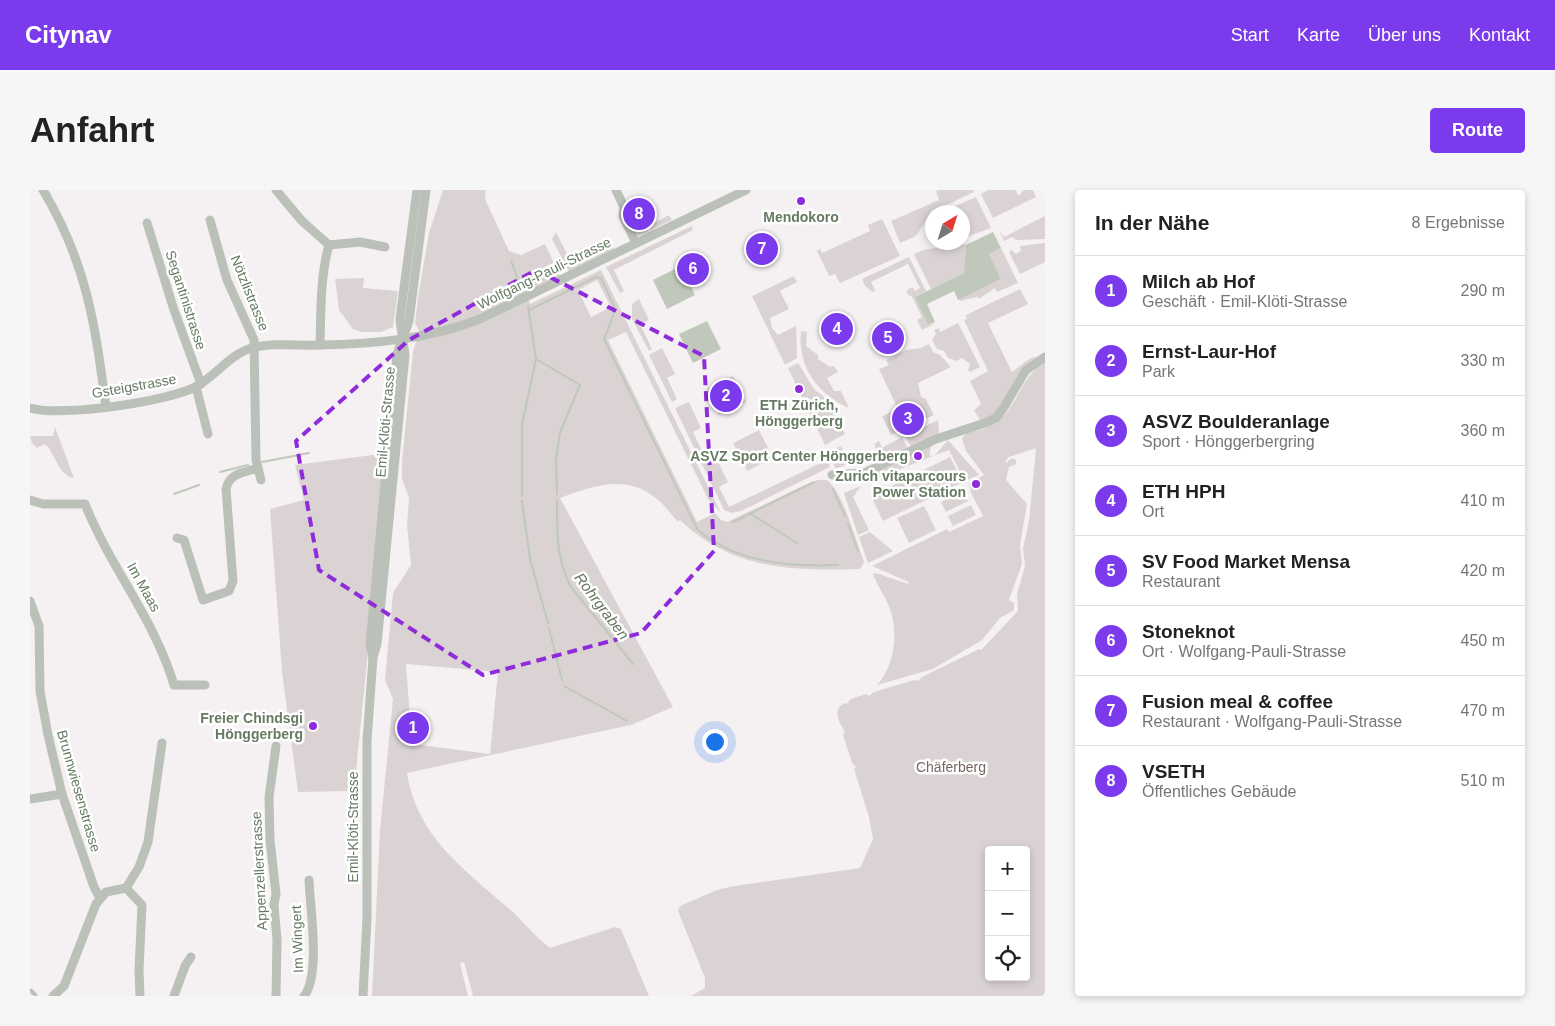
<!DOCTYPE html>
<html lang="de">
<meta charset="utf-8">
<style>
:root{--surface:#fff;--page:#f6f6f6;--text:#222;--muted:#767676;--line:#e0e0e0;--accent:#7c3aed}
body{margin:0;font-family:Helvetica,sans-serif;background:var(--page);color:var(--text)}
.controls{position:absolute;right:15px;bottom:15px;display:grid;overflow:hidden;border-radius:5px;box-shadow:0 2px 8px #0003}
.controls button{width:45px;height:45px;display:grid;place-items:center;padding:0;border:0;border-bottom:1px solid var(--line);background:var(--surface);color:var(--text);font:25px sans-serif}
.compass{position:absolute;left:895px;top:15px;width:45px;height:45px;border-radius:50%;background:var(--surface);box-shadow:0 2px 8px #0003;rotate:38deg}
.you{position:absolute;left:684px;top:551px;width:18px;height:18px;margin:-12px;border:4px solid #fff;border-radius:50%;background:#1a73e8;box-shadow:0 0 0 8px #1a73e833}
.badge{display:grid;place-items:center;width:32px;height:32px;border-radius:50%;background:var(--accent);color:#fff;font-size:16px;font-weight:700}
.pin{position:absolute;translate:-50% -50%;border:2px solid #fff;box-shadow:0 1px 5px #0006}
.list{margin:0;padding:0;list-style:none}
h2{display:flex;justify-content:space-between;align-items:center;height:65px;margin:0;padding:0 20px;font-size:21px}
h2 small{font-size:16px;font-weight:400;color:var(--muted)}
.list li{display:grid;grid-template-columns:32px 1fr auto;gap:15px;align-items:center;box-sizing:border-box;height:70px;padding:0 20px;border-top:1px solid var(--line)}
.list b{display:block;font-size:19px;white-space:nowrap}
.list p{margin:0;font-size:16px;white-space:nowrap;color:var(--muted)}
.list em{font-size:16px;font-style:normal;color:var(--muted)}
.icon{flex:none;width:28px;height:28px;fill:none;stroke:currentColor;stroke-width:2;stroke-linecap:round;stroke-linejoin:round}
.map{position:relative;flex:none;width:1015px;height:806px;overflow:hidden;border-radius:5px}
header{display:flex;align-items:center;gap:30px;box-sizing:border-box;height:70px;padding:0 25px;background:var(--accent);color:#fff}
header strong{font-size:24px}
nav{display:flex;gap:28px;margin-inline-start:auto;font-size:18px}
.intro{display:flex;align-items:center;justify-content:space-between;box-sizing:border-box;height:120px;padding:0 30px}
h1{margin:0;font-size:35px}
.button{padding:12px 22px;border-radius:5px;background:var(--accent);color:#fff;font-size:18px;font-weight:700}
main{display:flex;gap:30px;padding:0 30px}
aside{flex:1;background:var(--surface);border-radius:5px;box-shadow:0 2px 8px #0003}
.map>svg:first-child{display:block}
</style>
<header>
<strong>Citynav</strong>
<nav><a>Start</a><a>Karte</a><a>Über uns</a><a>Kontakt</a></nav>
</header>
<div class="intro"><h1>Anfahrt</h1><a class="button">Route</a></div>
<main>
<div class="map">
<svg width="1015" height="806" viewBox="0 0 1015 806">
<rect width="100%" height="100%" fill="#f5f1f3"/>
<g fill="#dbd3d3" fill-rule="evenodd">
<path d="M413,0H456L455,9L479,61L491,65L515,54L530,86L496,103L500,114L571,80L691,323L678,309L596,142L578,150L667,332L685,323L691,330L697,332L775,295L788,290H797C813,302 826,351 834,372L830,379C762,381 702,380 650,330L648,332C640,323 633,313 623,306C594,284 560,297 530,308L643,517L601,535L377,583C387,649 438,682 484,723C496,735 506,747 520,758L585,737L591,739L619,806H443L434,772L430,773L438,806H342L350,640L363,509L355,490L363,403L381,375L377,336L379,308L372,289V272L383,162L389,141L385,133L388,107L399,43ZM567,90L581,117L561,127L548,100ZM376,474L468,482L460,564L382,554Z"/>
<polygon points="909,0 943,0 944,2 902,22 886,46 870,53 861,31 909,10 906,1"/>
<polygon points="959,0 985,0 989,6 994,0 1003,0 1006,7 963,28 951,4"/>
<polygon points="946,7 961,38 933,48 932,22 912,22"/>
<polygon points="600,23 611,35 620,31 624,33 639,25 642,30 621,40 618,35 611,39 618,38 619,41 608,46 597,24"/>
<polygon points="1015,26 1015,49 986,50 982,47 974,51 969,40 974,47"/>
<polygon points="852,29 870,66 810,93 805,84 799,86 787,61 790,59 792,63 840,41 838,35"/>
<polygon points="662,36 663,40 584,80 594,101 590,103 576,77"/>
<polygon points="526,42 542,74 582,55 584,60 539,82 522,49"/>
<polygon points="932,53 936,55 934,83 901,99 884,64 893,60"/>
<polygon points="1015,53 1015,72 990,84 979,62 982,60 985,64 991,61 990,56"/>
<polygon points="971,58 988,93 967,102 965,98 949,109 948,107 930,111 929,109 971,89 959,64"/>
<polygon points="879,67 896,101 885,107 898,135 906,133 892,140 887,130 892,127 881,105 879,106 876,101 882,97 885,101 890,98 878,74 841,92 845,100 843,102 835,96 832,89"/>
<polygon points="764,86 767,92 750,101 759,119 740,128 742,138 748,145 766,136 767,168 755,175 722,106"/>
<polygon points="334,88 333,98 368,101 363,137 351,142 331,142 323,139 309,120 305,89"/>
<polygon points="990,99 998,114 958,133 982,182 999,169 1007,166 994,177 966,222 951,232 944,220 951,214 940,191 958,181 934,130 937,129 936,125"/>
<polygon points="609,109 619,130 610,134 622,159 619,161 602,129 602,114"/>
<polygon points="928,133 950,177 940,182 938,180 940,174 932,168 927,171 918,168 914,161 907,159 902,150 906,144 904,140 909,138 910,142"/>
<path d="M771,141L777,142L776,156L788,165V169L800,177L804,176L808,182L797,188L804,201H811L819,218C788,204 767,177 771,141Z"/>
<polygon points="899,154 903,162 910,165 921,177 888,193 891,207 896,209 904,225 861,245 852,226 868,219 849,179 859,175 856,170 876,160 891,158"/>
<polygon points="632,158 645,184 637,188 647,209 642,212 619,165"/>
<path d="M1015,171V806H661L675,798V788L648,721L650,716L687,700L704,696L830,678L843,649L839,627L824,579L826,577L822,573L813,545L815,542C810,533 801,521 814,513L817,514L821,509L836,504L839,506L844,502L884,490L889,491L890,488L949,459L951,460L988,421L987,404L995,376L993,358L999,331L1006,258L979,267L976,270V273L982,268L986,270V274L979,277L976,290L997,314L990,355L992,374L979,410L984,413V420L970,428L952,450L903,479L847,495C864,476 869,444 860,419C856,407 847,396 843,384L846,383L878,394L879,392L842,376L917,339L919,342L953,326L940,301L944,299L941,300L939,294L954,285L936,261L932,249L936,243C947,241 959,238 968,231C988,215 990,188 1015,171ZM959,660H996V787H959Z"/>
<polygon points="768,173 784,199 798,210 815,244 795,255 758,178"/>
<polygon points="703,186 716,212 689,225 677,199"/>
<polygon points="659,212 671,238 663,242 673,263 668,266 645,218"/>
<polygon points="908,230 909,244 881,257 875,246"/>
<path d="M25,237L44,288C28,286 25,262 15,254L7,258L2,253L0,246H23Z"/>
<polygon points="729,240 743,268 717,281 703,253"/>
<polygon points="872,247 878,259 857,269 856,267 851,269 844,254 849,251 852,258"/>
<polygon points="918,250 949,285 935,291 919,260 905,265"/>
<polygon points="902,254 899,265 903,266 848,288 845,282"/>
<polygon points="811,256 819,273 806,279 798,262"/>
<polygon points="358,263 324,601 268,602 252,482 240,319 274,310 265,275"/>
<polygon points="685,266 698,292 689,297 699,317 797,270 800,277 711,321 702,323 694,320 671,272"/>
<polygon points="920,267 933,292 853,331 841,306"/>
<polygon points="831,296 823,307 839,340 828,345 814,303"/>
<polygon points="933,301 938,311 916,322 911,312"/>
<polygon points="941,315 946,325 923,336 918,326"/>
<polygon points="894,316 906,340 879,353 867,328"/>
<polygon points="840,342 863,361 838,373 829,347"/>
</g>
<g fill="#bfc8ba">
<polygon points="963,42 971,58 959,64 971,89 928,110 924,101 897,114 905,132 898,135 885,107 934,83 936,55"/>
<polygon points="651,76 665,105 637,119 623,90"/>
<polygon points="677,131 691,159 663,173 649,144"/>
</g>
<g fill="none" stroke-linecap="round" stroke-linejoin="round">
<g stroke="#bfc8ba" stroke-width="2">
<polyline points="481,71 493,102"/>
<path d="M499,120L566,87L571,88L584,116L583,126L574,149L667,339C705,373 760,377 808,375"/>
<polyline points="506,169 550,195 530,242 526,269 527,304"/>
<polyline points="232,272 279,263"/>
<polyline points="190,282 218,275"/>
<polyline points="803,299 815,326"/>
<polyline points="144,304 169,295"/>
<polyline points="492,306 492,235 506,169 498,116"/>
<path d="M527,310C527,340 526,369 541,397L603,474"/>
<polyline points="492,311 500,369 518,433"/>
<polyline points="721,324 767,353"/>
<polyline points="703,332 784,292"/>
<polyline points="818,334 828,361"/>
<polyline points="519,438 532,490"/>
<polyline points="534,496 597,531"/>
</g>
<g stroke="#bbc1b9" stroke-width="9">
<path d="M13,0C57,74 65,134 76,217"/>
<polyline points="246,0 272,31 299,55"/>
<polyline points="586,0 594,17 593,26 606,53"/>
<polyline points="180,30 197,90 224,150 226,270 231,290"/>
<polyline points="117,33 144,120 171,194"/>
<polyline points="299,55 330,52 355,57"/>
<path d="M290,155C291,122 290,87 299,55"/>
<polyline points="166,197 178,244"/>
<path d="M0,218C31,227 139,212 167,196C187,185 200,164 222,158C243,152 268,156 290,155C345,154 399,149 450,129L716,0"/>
<polyline points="802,285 834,283 906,249 958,232 967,227 974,217 996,180 1015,167"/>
<path d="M0,310L13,314H55C80,377 125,430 144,495H175"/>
<path d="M147,348L154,350L173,410L199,401L203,391L196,299C200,282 214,283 228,278"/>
<polyline points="0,411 9,436 10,501 18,545 32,604 64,697 70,708"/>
<polyline points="343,467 347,454 375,165 370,130 372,113 387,0"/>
<polyline points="0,609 32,604"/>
<polyline points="96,698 109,677 118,652 132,553"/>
<polyline points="0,803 3,806"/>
<polyline points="23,806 34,796 66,714 76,702 96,698 112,715 109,780 110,806"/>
<polyline points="144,806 155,776 161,767"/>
<polyline points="246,806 247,750 244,715 246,704 240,650 239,607 246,556"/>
<path d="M274,806C291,785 280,718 279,690"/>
<polyline points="333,806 337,728 337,551 343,467 340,455 367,164 379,131 396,0"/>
</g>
</g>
<path fill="none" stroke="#8e2bda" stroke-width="4" stroke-dasharray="10 6" stroke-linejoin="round" d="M506,80L674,166L684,361L611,443L453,485L289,380L266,251L379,150Z"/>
<g fill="#8e2bda" stroke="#fff" stroke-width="2">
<circle cx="771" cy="11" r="5"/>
<circle cx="769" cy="199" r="5"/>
<circle cx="888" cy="266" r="5"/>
<circle cx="946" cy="294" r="5"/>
<circle cx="283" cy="536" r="5"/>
</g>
<g text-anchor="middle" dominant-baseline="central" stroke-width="5" stroke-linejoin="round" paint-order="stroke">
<g font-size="14" font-weight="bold" fill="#667b61" stroke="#fff" text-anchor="end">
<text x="771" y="27" text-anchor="middle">Mendokoro</text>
<text x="769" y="215" text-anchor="middle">ETH Zürich,<tspan x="769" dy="16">Hönggerberg</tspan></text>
<text x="878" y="266">ASVZ Sport Center Hönggerberg</text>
<text x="936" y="286">Zurich vitaparcours<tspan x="936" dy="16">Power Station</tspan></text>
<text x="273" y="528">Freier Chindsgi<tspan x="273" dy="16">Hönggerberg</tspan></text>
</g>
<g font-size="14" fill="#667b61" stroke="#fff">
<text transform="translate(514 83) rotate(-26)">Wolfgang-Pauli-Strasse</text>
<text transform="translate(220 103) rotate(68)">Nötzlistrasse</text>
<text transform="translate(156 110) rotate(72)">Segantinistrasse</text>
<text transform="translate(104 196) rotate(-10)">Gsteigstrasse</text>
<text transform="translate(355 232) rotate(-85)">Emil-Klöti-Strasse</text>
<text transform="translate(114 397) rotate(61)">Im Maas</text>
<text transform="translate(49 601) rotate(74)">Brunnwiesenstrasse</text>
<text transform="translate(323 637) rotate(-90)">Emil-Klöti-Strasse</text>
<text transform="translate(229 681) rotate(-93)">Appenzellerstrasse</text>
<text transform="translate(267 749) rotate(-92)">Im Wingert</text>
</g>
<g font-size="14" fill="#786663" stroke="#fff">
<text x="921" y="577">Chäferberg</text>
</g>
<g font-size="15" font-style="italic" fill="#66775b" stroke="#fff">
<text transform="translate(572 416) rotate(53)">Rohrgraben</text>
</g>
</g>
</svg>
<div class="controls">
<button>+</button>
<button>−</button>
<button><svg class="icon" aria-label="locate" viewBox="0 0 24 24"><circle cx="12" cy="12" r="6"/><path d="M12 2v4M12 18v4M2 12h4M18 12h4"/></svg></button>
</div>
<svg class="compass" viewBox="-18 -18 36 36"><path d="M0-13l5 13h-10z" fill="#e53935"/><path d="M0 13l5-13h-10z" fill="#767676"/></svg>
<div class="you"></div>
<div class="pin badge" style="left:383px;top:538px">1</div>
<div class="pin badge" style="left:696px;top:206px">2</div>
<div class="pin badge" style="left:878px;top:229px">3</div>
<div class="pin badge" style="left:807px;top:139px">4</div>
<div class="pin badge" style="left:858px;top:148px">5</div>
<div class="pin badge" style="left:663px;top:79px">6</div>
<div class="pin badge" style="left:732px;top:59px">7</div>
<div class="pin badge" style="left:609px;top:24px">8</div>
</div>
<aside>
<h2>In der Nähe<small>8 Ergebnisse</small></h2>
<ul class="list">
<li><span class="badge">1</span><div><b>Milch ab Hof</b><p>Geschäft · Emil-Klöti-Strasse</p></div><em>290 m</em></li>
<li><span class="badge">2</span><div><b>Ernst-Laur-Hof</b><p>Park</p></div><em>330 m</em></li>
<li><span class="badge">3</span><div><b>ASVZ Boulderanlage</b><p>Sport · Hönggerbergring</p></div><em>360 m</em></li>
<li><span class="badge">4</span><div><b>ETH HPH</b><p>Ort</p></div><em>410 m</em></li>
<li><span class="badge">5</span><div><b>SV Food Market Mensa</b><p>Restaurant</p></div><em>420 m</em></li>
<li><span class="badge">6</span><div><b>Stoneknot</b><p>Ort · Wolfgang-Pauli-Strasse</p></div><em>450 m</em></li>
<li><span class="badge">7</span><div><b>Fusion meal &amp; coffee</b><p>Restaurant · Wolfgang-Pauli-Strasse</p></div><em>470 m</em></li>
<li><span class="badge">8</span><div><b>VSETH</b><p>Öffentliches Gebäude</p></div><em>510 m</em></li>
</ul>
</aside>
</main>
